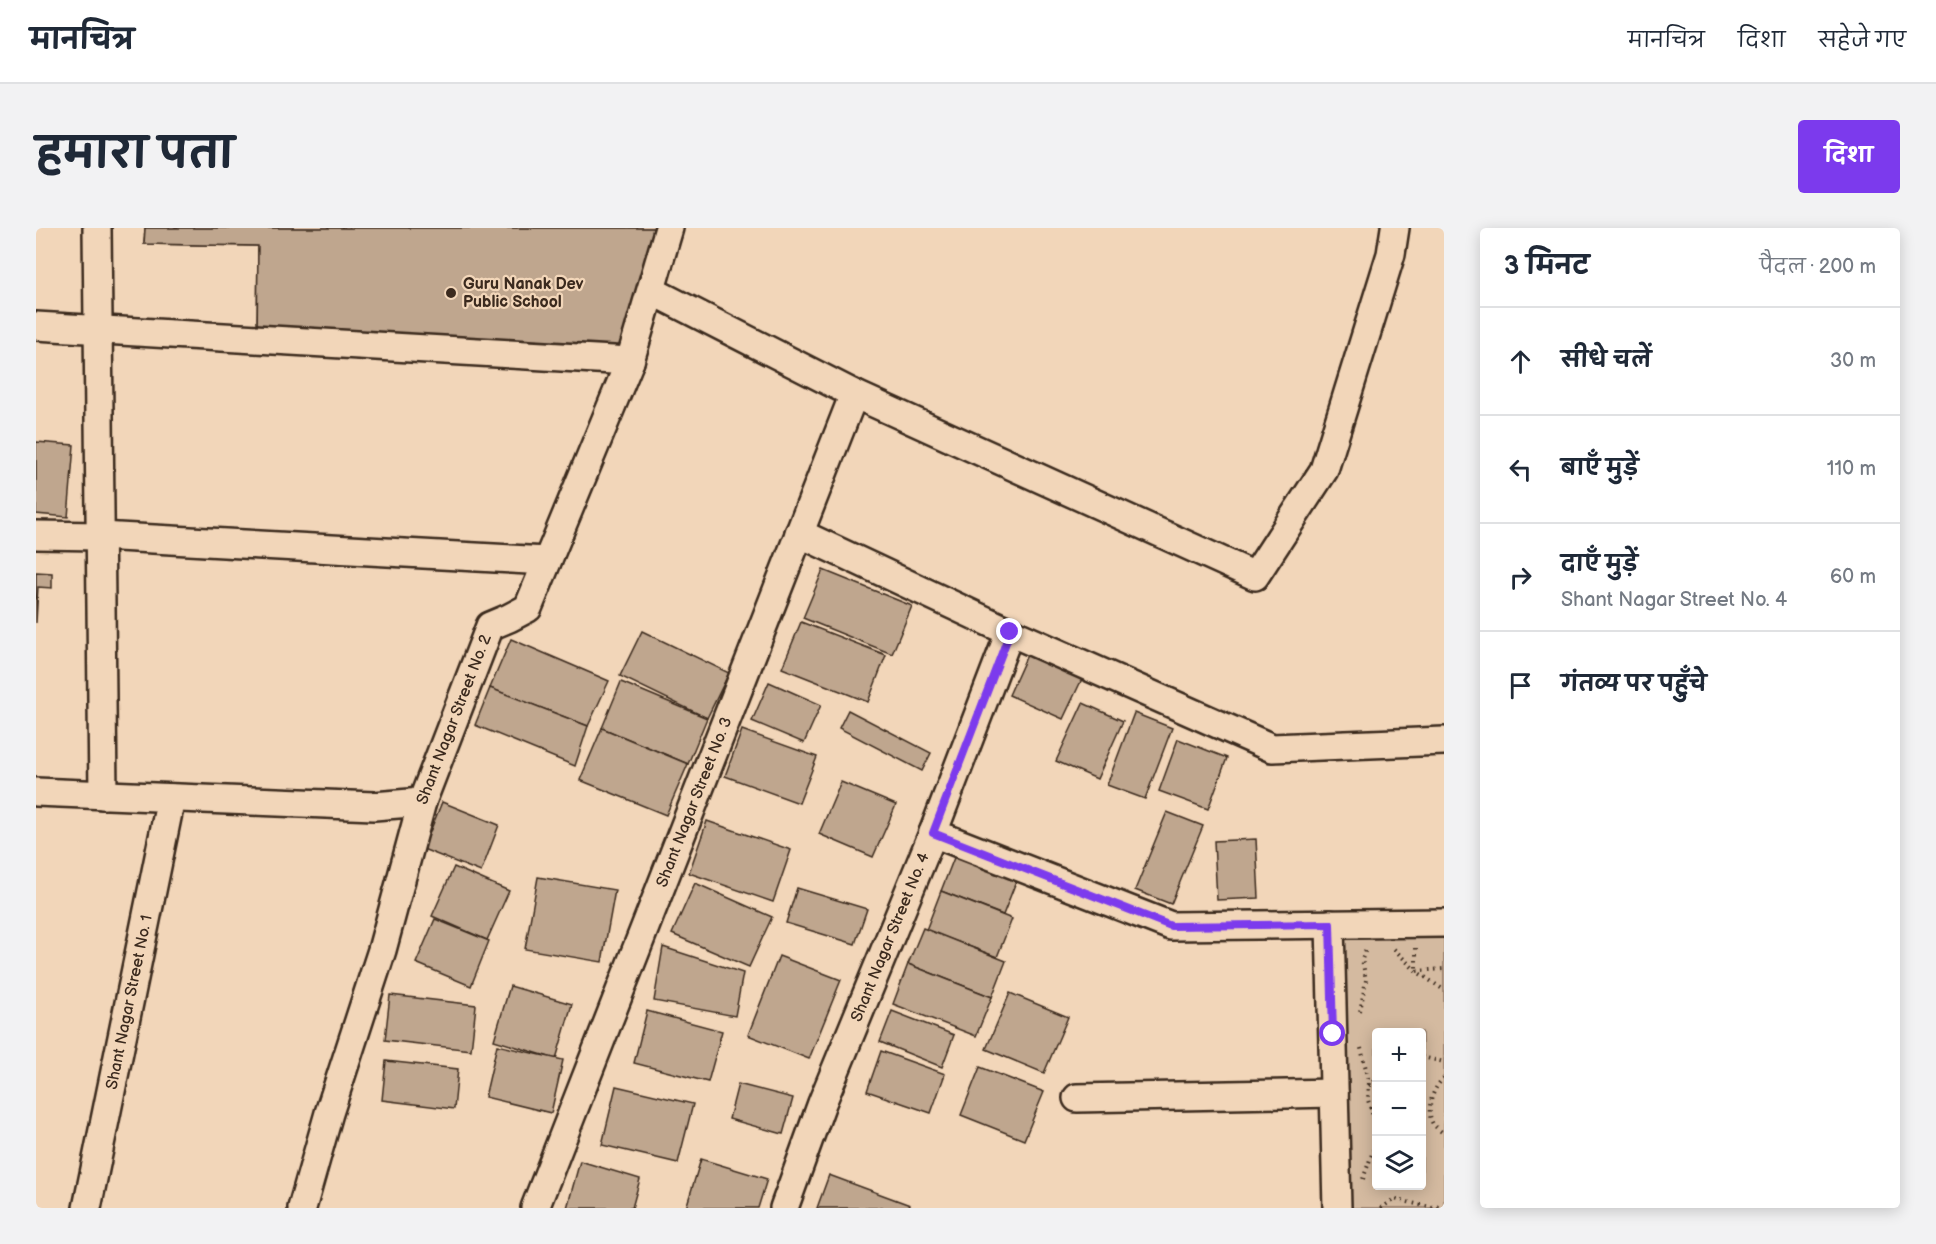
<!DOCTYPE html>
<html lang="hi">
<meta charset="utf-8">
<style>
:root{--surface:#fff;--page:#f2f2f3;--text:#1f2937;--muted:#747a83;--line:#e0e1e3;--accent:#7c3aed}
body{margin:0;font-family:"Balsamiq Sans","Playpen Sans Deva",sans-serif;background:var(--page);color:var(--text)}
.controls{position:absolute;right:18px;bottom:18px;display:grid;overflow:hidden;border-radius:6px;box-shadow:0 3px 15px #0003}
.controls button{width:54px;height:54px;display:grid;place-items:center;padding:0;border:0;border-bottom:2px solid var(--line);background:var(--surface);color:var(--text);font:30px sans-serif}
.stop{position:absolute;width:18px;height:18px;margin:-14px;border:4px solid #7c3aed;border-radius:50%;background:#fff}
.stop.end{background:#7c3aed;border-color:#fff;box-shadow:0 2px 6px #0008}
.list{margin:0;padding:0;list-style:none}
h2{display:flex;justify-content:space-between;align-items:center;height:78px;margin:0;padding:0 24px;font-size:26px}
h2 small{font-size:20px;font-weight:400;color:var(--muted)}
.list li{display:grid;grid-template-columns:39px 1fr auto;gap:18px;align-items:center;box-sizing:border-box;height:108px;padding:0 24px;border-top:2px solid var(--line)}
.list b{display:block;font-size:22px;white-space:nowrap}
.list p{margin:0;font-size:20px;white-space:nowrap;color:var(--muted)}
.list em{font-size:20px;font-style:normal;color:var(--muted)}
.icon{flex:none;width:33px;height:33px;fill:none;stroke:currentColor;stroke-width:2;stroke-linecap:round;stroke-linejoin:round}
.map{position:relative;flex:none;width:1408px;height:980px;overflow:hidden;border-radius:6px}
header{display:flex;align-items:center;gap:36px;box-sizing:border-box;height:84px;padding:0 30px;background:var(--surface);border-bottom:2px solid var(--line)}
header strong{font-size:28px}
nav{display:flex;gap:33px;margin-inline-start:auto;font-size:21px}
.intro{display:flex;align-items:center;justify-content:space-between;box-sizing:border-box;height:144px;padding:0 36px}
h1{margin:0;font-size:42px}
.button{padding:15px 27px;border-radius:6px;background:var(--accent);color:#fff;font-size:21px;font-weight:700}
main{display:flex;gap:36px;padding:0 36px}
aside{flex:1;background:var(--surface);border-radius:6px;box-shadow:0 3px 15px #0003}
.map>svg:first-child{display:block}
</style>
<header>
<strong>मानचित्र</strong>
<nav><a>मानचित्र</a><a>दिशा</a><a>सहेजे गए</a></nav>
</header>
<div class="intro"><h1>हमारा पता</h1><a class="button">दिशा</a></div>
<main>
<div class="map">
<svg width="1408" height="980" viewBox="0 0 1408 980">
<rect width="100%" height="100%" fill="#f2d6b9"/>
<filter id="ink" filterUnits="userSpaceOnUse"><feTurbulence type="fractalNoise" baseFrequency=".0167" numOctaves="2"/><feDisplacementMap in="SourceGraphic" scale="12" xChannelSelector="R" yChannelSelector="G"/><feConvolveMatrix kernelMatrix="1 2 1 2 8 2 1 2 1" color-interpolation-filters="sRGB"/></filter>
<g filter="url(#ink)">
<path fill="#d4baa0" stroke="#88725f" stroke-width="1.5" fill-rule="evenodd" d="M1408,695V980H1301L1294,696ZM1340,804H1386V958H1340Z"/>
<g fill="#bfa68e" stroke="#3b2a1e" stroke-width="1.5">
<polygon points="109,0 621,0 594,133 221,111 222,18 108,16"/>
<polygon points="109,0 621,0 594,133 221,111 222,18 108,16"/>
<polygon points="0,214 38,217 32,289 0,286"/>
<polygon points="787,342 876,378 856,426 767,390"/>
<polygon points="0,344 16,345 16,360 2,359 0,395"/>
<polygon points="765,394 850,427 832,474 746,440"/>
<polygon points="606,403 693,445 671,490 584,448"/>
<polygon points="475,411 573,453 552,498 454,460"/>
<polygon points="991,427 1046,451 1027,491 973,467"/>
<polygon points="585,454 671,490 652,536 566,500"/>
<polygon points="733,454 785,477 768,515 716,493"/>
<polygon points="454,460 552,498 539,538 439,497"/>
<polygon points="1047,475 1087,493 1061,551 1020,533"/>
<polygon points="812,482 895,525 886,543 803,500"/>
<polygon points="1098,485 1136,500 1109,571 1071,557"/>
<polygon points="566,500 652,536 630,587 544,552"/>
<polygon points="706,502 781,529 763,575 689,548"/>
<polygon points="1142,511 1191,530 1172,581 1123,563"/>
<polygon points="805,554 860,577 837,629 783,606"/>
<polygon points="406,574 463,597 445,644 387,621"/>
<polygon points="1131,584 1167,598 1135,676 1099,662"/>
<polygon points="671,593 755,622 737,674 653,645"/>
<polygon points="1220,611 1223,670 1181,672 1178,613"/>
<polygon points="921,622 983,646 967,687 905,663"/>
<polygon points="418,639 473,663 451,712 396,688"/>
<polygon points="502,649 579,662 566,734 489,721"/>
<polygon points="659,655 736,689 713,739 636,706"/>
<polygon points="761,660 831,681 819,716 750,695"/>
<polygon points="905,663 976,691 961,729 890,702"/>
<polygon points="399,691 453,713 435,758 380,735"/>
<polygon points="887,700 970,733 956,769 872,736"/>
<polygon points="627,719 707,745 699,788 618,773"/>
<polygon points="743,728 805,752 773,831 712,807"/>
<polygon points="872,736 956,769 940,808 857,776"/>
<polygon points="474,758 536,776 520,831 458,812"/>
<polygon points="974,765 1032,789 1008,845 950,821"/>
<polygon points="354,767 440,777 435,822 349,812"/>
<polygon points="611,783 686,803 672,854 598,835"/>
<polygon points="856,783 918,807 906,839 844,814"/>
<polygon points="461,817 527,832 515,885 449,869"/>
<polygon points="845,823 909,846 895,885 831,863"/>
<polygon points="350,833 422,841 418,881 346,872"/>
<polygon points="944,839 1008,864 988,912 925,887"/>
<polygon points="702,856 757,870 747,906 693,891"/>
<polygon points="580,858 657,876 642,935 566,917"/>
<polygon points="665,931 731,951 722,980 650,980"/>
<polygon points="544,933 604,951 596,980 531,980"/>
<polygon points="793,947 874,977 873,980 781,980"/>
</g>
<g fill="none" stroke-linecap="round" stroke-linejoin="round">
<defs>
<g id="street">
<polyline points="61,0 67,567"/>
<polyline points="616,63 818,166 1219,348 1288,242 1355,26 1359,0"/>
<polyline points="0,98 594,133"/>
<polyline points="763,305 974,404 1236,520 1408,513"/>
<polyline points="0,307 64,308 511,333"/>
<polyline points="0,564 338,578 386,574"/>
<polyline points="897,605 1135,698 1408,695"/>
<polyline points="1294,696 1301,980"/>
<polyline points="1041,870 1298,865"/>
<path id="s1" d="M51,980L135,570"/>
<path id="s2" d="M266,980L293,885L346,722L386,574L454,398L473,390L492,380L594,133L633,0"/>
<path id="s3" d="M499,980L818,166"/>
<path id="s4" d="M748,980L786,875L897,605L974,404"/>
</g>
</defs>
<use href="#street" stroke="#3b2a1e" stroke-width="32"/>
<g stroke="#3b2a1e" stroke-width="4" stroke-dasharray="1.5 4.5" stroke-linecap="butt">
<polyline points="1380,720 1380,743 1408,741"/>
<polyline points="1358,721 1380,743 1408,762"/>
<polyline points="1324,783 1330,752 1326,731 1330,721"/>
<polyline points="1325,820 1333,854 1332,872 1340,898"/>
<polyline points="1386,829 1408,834"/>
<path d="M1408,850C1397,859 1389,882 1397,896C1399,899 1405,903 1408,906"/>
<polyline points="1333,858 1340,852"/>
<polyline points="1327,951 1340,915"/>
<polyline points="1345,980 1358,971 1394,979 1408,978"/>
</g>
<use href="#street" stroke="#f2d6b9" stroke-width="27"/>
</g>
</g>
<g fill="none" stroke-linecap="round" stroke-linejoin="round" filter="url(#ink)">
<polyline stroke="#7c3aed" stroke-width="8" points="974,404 897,605 1135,698 1294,696 1297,806"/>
</g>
<circle fill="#3b2a1e" stroke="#f2d6b9" stroke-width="2" cx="415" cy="65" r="6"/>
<g text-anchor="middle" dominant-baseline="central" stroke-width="4.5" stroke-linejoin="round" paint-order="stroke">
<g font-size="16" font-weight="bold" fill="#3b2a1e" stroke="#f2d6b9" text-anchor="start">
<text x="427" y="56">Guru Nanak Dev<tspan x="427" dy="18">Public School</tspan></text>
</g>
<g font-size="16" fill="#3b2a1e" stroke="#f2d6b9">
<text stroke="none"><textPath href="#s2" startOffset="512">Shant Nagar Street No. 2</textPath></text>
<text stroke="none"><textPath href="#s3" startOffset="436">Shant Nagar Street No. 3</textPath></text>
<text stroke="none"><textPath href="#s4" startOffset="291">Shant Nagar Street No. 4</textPath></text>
<text stroke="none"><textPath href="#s1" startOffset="210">Shant Nagar Street No. 1</textPath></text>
</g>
</g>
</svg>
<div class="controls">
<button>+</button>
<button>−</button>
<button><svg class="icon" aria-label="layers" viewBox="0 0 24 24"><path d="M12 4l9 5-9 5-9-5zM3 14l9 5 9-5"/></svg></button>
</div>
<div class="stop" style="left:1297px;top:806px"></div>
<div class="stop end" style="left:974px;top:404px"></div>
</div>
<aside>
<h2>3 मिनट<small>पैदल · 200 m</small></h2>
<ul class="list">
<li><svg class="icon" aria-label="ahead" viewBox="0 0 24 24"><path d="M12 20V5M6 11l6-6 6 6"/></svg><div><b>सीधे चलें</b></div><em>30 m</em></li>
<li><svg class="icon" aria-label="left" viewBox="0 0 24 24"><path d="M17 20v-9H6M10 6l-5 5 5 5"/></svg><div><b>बाएँ मुड़ें</b></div><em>110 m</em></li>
<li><svg class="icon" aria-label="right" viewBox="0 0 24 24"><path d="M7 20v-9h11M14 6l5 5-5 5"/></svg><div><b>दाएँ मुड़ें</b><p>Shant Nagar Street No. 4</p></div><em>60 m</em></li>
<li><svg class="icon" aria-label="arrive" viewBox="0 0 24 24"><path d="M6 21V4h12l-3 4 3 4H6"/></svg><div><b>गंतव्य पर पहुँचे</b></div></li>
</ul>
</aside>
</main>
